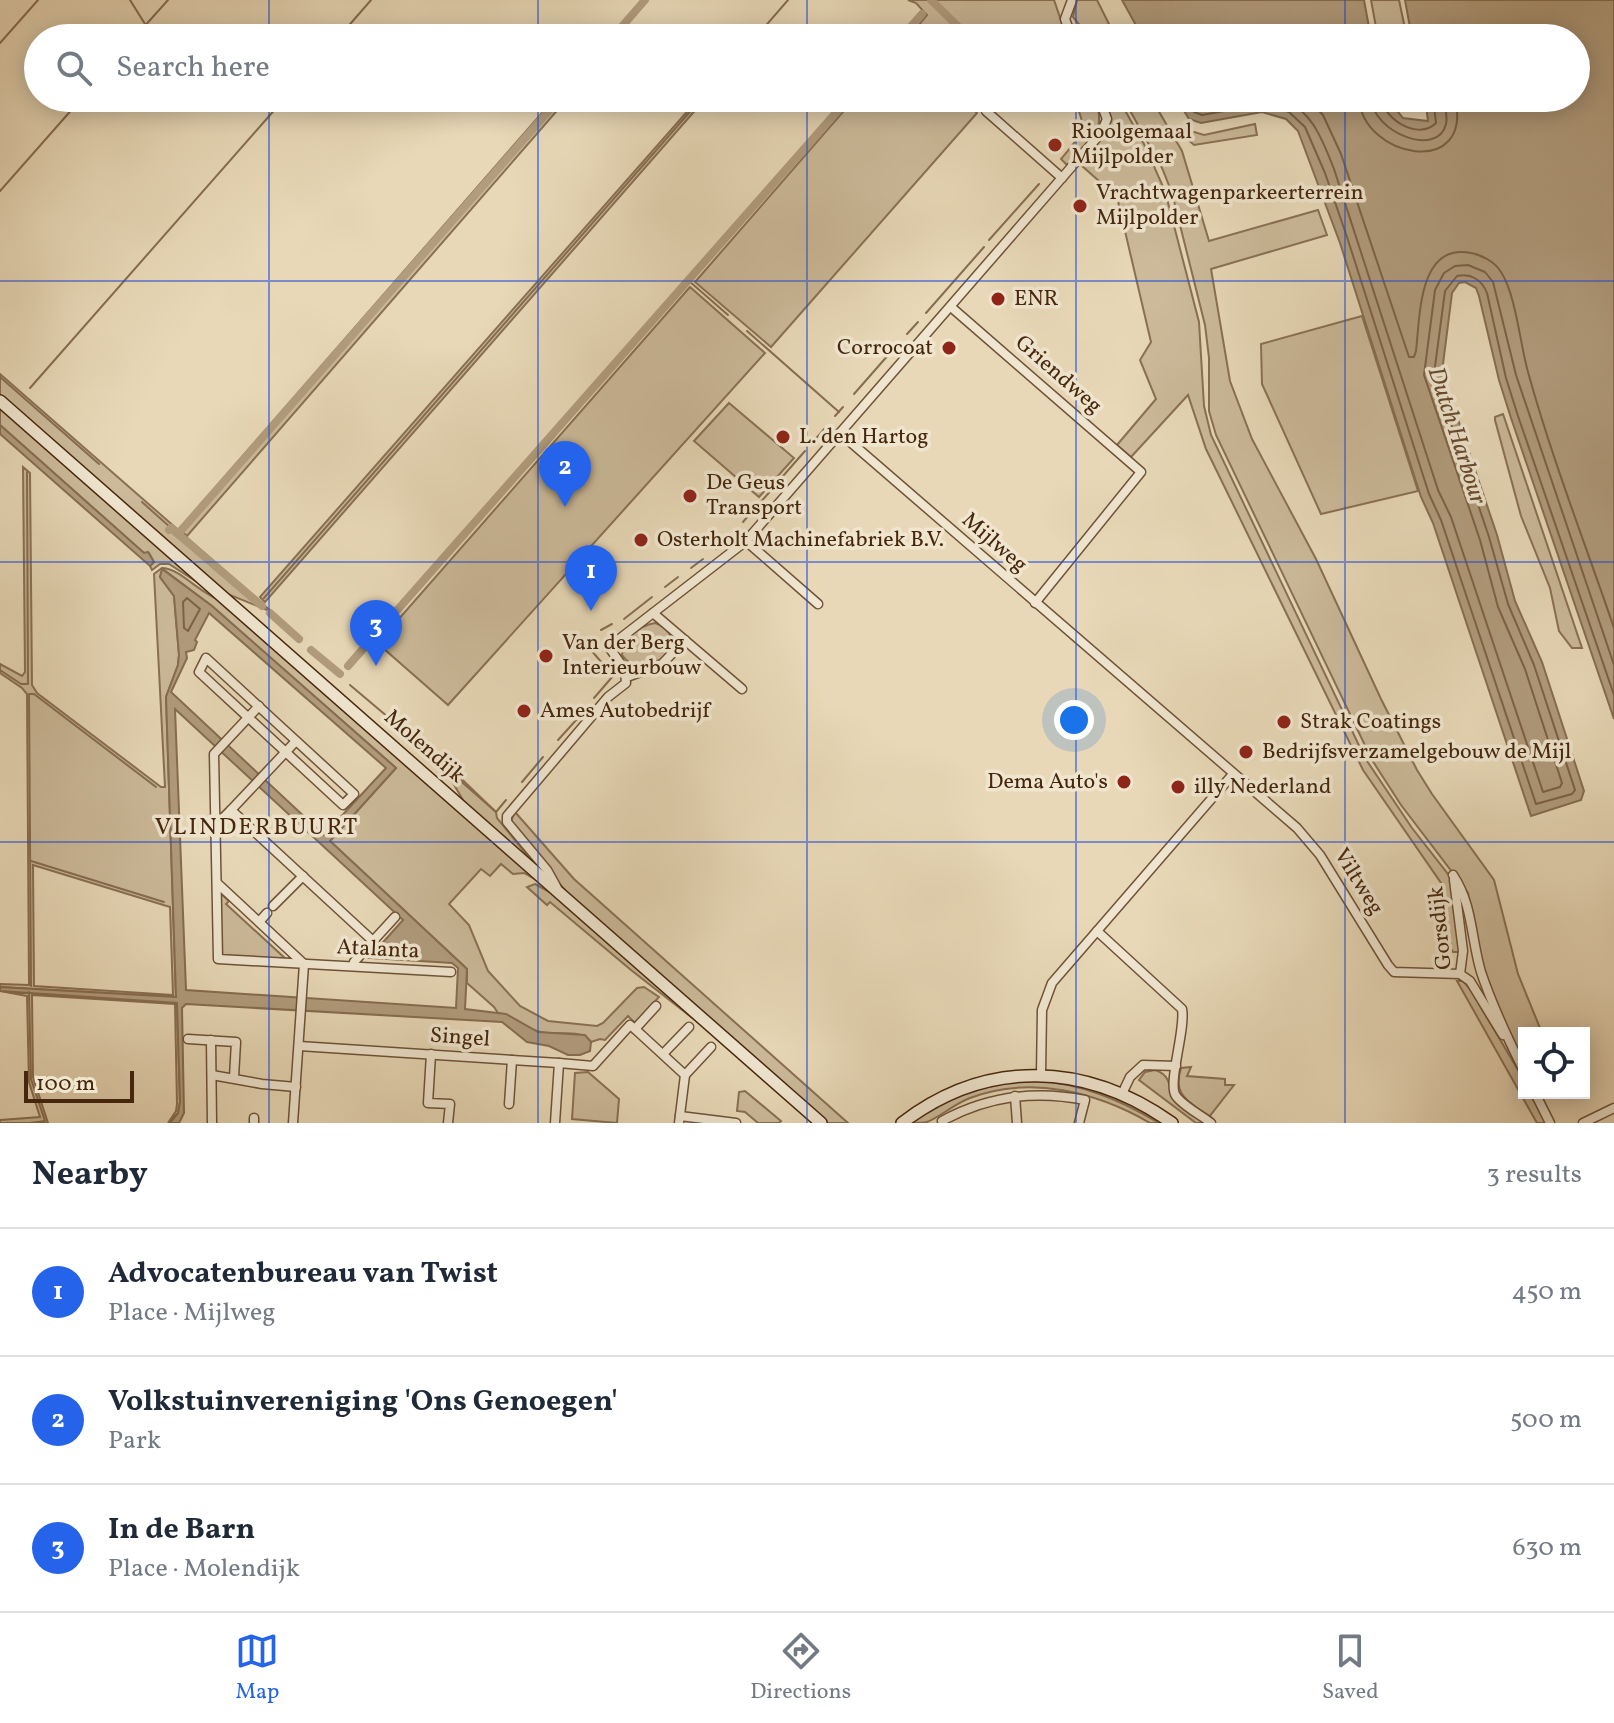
<!DOCTYPE html>
<meta charset="utf-8">
<style>
:root{--surface:#fff;--page:#f2f2f3;--text:#1f2937;--muted:#747a83;--line:#e0e1e3;--accent:#2563eb}
body{margin:0;font-family:Vollkorn,serif;background:var(--page);color:var(--text)}
.controls{position:absolute;right:24px;bottom:24px;display:grid;overflow:hidden;border-radius:0px;box-shadow:0 4px 20px #0003}
.controls button{width:72px;height:72px;display:grid;place-items:center;padding:0;border:0;border-bottom:2px solid var(--line);background:var(--surface);color:var(--text);font:40px sans-serif}
.scale{position:absolute;left:24px;bottom:20px;width:110px;box-sizing:border-box;padding-left:8px;border:4px solid #46270d;border-top:0;font-size:22px;line-height:28px;white-space:nowrap;color:#46270d;-webkit-text-stroke:6px #f0e6d0;paint-order:stroke}
.you{position:absolute;left:1074px;top:720px;width:28px;height:28px;margin:-20px;border:6px solid #fff;border-radius:50%;background:#1a73e8;box-shadow:0 0 0 12px #1a73e833}
.badge{display:grid;place-items:center;width:52px;height:52px;border-radius:50%;background:var(--accent);color:#fff;font-size:26px;font-weight:700}
.pin{position:absolute;translate:-50% -66px;filter:drop-shadow(0 2px 4px #0008)}
.pin::after{content:'';position:absolute;top:42px;width:28px;height:24px;background:inherit;clip-path:polygon(0 0,100% 0,50% 100%)}
.list{margin:0;padding:0;list-style:none}
h2{display:flex;justify-content:space-between;align-items:center;height:104px;margin:0;padding:0 32px;font-size:34px}
h2 small{font-size:26px;font-weight:400;color:var(--muted)}
.list li{display:grid;grid-template-columns:52px 1fr auto;gap:24px;align-items:center;box-sizing:border-box;height:128px;padding:0 32px;border-top:2px solid var(--line)}
.list b{display:block;font-size:30px;white-space:nowrap}
.list p{margin:0;font-size:26px;white-space:nowrap;color:var(--muted)}
.list em{font-size:26px;font-style:normal;color:var(--muted)}
.icon{flex:none;width:44px;height:44px;fill:none;stroke:currentColor;stroke-width:2;stroke-linecap:round;stroke-linejoin:round}
.map{position:relative;flex:none;width:1614px;height:1123px;overflow:hidden}
.search{position:absolute;background:var(--surface);box-shadow:0 4px 20px #0003;left:24px;right:24px;top:24px;height:88px;display:flex;align-items:center;gap:20px;box-sizing:border-box;padding:0 28px;border-radius:44px;color:var(--muted);font-size:30px}
.sheet{height:488px;background:var(--surface)}
nav{display:flex;justify-content:space-around;align-items:center;box-sizing:border-box;height:112px;border-top:2px solid var(--line);background:var(--surface);font-size:22px;color:var(--muted)}
nav a{display:grid;justify-items:center;gap:4px}
nav .on{color:var(--accent)}
.map>svg:first-child{display:block}
</style>
<div class="map">
<svg width="1614" height="1123" viewBox="0 0 1614 1123">
<rect width="100%" height="100%" fill="#e8d8b7"/>
<filter id="stains"><feTurbulence type="fractalNoise" baseFrequency=".0025" numOctaves="4"/><feColorMatrix values="0 0 0 0 .2 0 0 0 0 .09 0 0 0 0 .02 0 0 0 .5 -.17"/></filter>
<radialGradient id="worn" r=".72"><stop offset=".6" stop-color="#630" stop-opacity="0"/><stop offset="1" stop-color="#630" stop-opacity=".3"/></radialGradient>
<g fill="#ccba9a" stroke="#897054" stroke-width="2" fill-rule="evenodd">
<polygon points="908,0 1054,0 1067,38 908,38 927,15 916,3"/>
<polygon points="1077,0 1097,0 1116,38 1090,38 1073,17"/>
<polygon points="1371,0 1399,0 1407,38 1378,38"/>
<polygon points="555,98 568,98 187,536 179,529"/>
<polygon points="699,98 706,98 265,602 260,597"/>
<polygon points="855,98 972,98 971,107 977,113 771,347 695,282"/>
<path d="M1071,98H1094C1109,129 1089,144 1067,165L1061,159C1081,135 1091,126 1071,98Z"/>
<polygon points="1103,98 1118,98 1144,144 1165,191 1199,322 1204,406 1211,435 1365,758 1412,828 1451,878 1460,952 1453,952 1451,948 1441,883 1363,770 1206,449 1188,395 1131,457 1117,445 1156,399 1140,360 1151,342 1117,197 1081,165 1109,129 1111,117"/>
<polygon points="1123,98 1151,98 1182,151 1209,241 1318,210 1327,235 1211,269 1230,381 1252,439 1316,559 1381,699 1417,770 1432,794 1494,880 1518,974 1542,1033 1524,1033 1524,1070 1515,1053 1483,968 1468,893 1401,805 1372,760 1216,435 1209,411 1209,358 1205,325 1172,193 1162,168"/>
<polygon points="1255,124 1257,135 1194,145 1185,137 1181,128 1204,135"/>
<polygon points="690,287 765,353 448,705 375,641 390,629"/>
<polygon points="1362,316 1418,491 1321,514 1262,384 1261,344"/>
<polygon points="0,374 272,612 220,591 0,397"/>
<polygon points="729,403 794,458 759,497 694,441"/>
<polygon points="0,405 217,595 169,564 160,564 152,570 150,566 154,562 149,553 144,553 0,425"/>
<polygon points="1503,414 1582,648 1572,648 1559,631 1550,588 1521,516 1495,420 1495,417"/>
<path d="M23,467L30,473L32,685L37,693L161,787H165L154,574L162,568C180,568 201,595 221,600L552,889L524,873L513,874L501,864L490,876L481,869L449,904L469,925L488,971L520,1006L548,1021L597,1026L603,1023L637,988L644,987L659,997L635,1023L628,1016L605,1040L600,1039L591,1042C582,1028 556,1036 541,1032C525,1029 515,1015 498,1013L494,1007L467,983V969L330,841L396,768L212,606L163,569L160,577L174,596L179,655L178,665L166,697L176,997L0,987V984L29,985L27,694L22,688L0,673V664L22,676L25,672ZM33,865L170,907L173,995L34,986Z"/>
<path d="M655,623C666,626 674,637 673,648C659,665 637,676 622,655C623,638 639,626 655,623Z"/>
<polygon points="423,742 496,812 497,818 540,871 466,805 453,783 425,755 422,749"/>
<polygon points="515,812 574,879 848,1123 827,1123 572,899 510,823"/>
<polygon points="535,884 557,896 695,1020 631,970 550,902 547,905 527,887"/>
<polygon points="219,892 229,901 226,904 287,960 290,957 295,962 223,958 220,955"/>
<polygon points="1457,981 1463,981 1470,989 1524,1080 1524,1093 1531,1093 1548,1123 1537,1123"/>
<polygon points="0,991 177,1003 180,1102 178,1113 168,1123 176,1111 177,1104 175,1004 32,995 33,1077 48,1123 0,1123 0,1120 40,1117 29,1082 27,996"/>
<path d="M1191,1067L1187,1076L1225,1079V1085H1234L1209,1117C1189,1101 1172,1096 1181,1068Z"/>
<path d="M1155,1070C1169,1074 1170,1085 1172,1098L1205,1123H1196L1139,1080L1145,1072Z"/>
<polygon points="588,1072 619,1099 617,1123 572,1119 575,1073"/>
<path d="M1034,1080C1082,1084 1119,1099 1159,1123H1150C1097,1092 1030,1075 970,1098C954,1104 940,1117 927,1122C922,1123 914,1123 908,1123C955,1094 979,1085 1034,1080Z"/>
<polygon points="745,1091 781,1121 779,1123 758,1123 745,1112 737,1111 739,1092"/>
</g>
<g fill="#b19c7d" stroke="#866d50" stroke-width="2" fill-rule="evenodd">
<polygon points="1122,0 1364,0 1371,38 1143,38"/>
<polygon points="1405,0 1614,0 1614,719 1511,418 1499,380 1479,296 1476,288 1465,282 1459,283 1452,293 1442,372 1497,535 1515,601 1542,662 1584,791 1581,800 1531,816 1433,523 1421,497 1340,243 1298,131 1286,119 1262,112 1201,123 1189,119 1176,98 1387,98 1403,118 1428,121 1425,98 1576,98 1576,38 1412,38"/>
<polygon points="0,425 144,553 148,552 154,562 150,566 0,434"/>
<path d="M162,569L212,606L396,768L330,841L467,969L465,1009L506,1014L538,1032L585,1035L591,1042L590,1051L580,1055H568L549,1046L527,1042L502,1022L186,1004L182,1008L184,1113L179,1123H170L178,1113L180,1102L177,1003L0,991V987L176,997L166,697L178,665L179,655L174,596L160,577ZM209,613L386,768L324,835L171,692L187,658L186,652L194,650L197,642L195,640ZM175,709L403,920L369,958L452,963L458,968L456,1008L186,990Z"/>
</g>
<g fill="none" stroke-linecap="round" stroke-linejoin="round">
<g stroke="#7c6245" stroke-width="2">
<path d="M1185,98L1194,112L1202,115L1263,104L1289,112L1305,127L1325,173L1348,240L1429,494L1441,520L1536,804L1572,794L1575,790L1534,665L1508,604L1489,537L1434,374L1445,291L1457,276C1471,273 1482,280 1487,293L1506,378L1518,416L1614,695"/>
<path d="M1282,98C1313,112 1322,139 1334,169L1438,490L1451,517L1543,792L1560,787L1562,783L1525,669L1498,607L1480,540L1424,375L1435,290L1444,273L1455,266L1468,265L1485,272L1493,282L1516,375L1614,665"/>
<path d="M1307,98L1323,115L1341,154L1409,357H1414L1416,351C1420,318 1418,242 1471,253C1482,255 1495,262 1501,272C1516,295 1520,344 1528,372C1552,459 1585,543 1614,628"/>
<path d="M1359,98C1362,158 1474,180 1455,98"/>
<path d="M1371,98C1373,133 1438,158 1446,124C1448,115 1445,106 1443,98"/>
<path d="M1381,98C1384,119 1418,141 1436,123L1433,98"/>
<polygon points="187,598 200,609 188,631 184,628 183,602"/>
</g>
<g stroke="#866d50" stroke-width="2">
<polyline points="130,0 145,24"/>
<polyline points="134,38 168,0"/>
<polyline points="338,38 371,0"/>
<polyline points="755,38 788,0"/>
<polyline points="0,43 38,0"/>
<polyline points="0,191 82,98"/>
<polyline points="989,240 1039,184"/>
<polyline points="689,281 728,315"/>
<polyline points="926,313 984,247"/>
<polyline points="747,331 839,412"/>
<polyline points="907,334 918,322"/>
<polyline points="0,377 99,464"/>
<polyline points="30,388 285,98"/>
<polyline points="854,394 897,345"/>
<polyline points="835,416 843,407"/>
<polyline points="813,442 826,427"/>
<polyline points="783,476 805,451"/>
<polyline points="142,502 171,528"/>
<polyline points="759,504 774,487"/>
<polyline points="743,522 748,516"/>
<polyline points="716,549 732,534"/>
<polyline points="691,568 703,559"/>
<polyline points="665,587 678,577"/>
<polyline points="264,598 702,98"/>
<polyline points="259,604 260,602"/>
<polyline points="624,619 652,597"/>
<polyline points="601,630 612,624"/>
<polyline points="591,650 613,676 594,698"/>
<polyline points="0,670 21,684 28,684 27,472"/>
<polyline points="339,675 341,676"/>
<polyline points="350,685 414,739"/>
<polyline points="558,740 578,718"/>
<polyline points="422,747 496,812 506,800"/>
<polyline points="522,782 543,757"/>
<polyline points="31,861 164,902"/>
<polyline points="31,986 29,694 34,694 156,787"/>
<polyline points="29,992 31,1079 45,1121 30,1123"/>
</g>
<g stroke="#b19c7d" stroke-width="8">
<polyline points="931,0 970,38"/>
<polyline points="612,38 645,0"/>
<polyline points="901,38 922,14"/>
<polyline points="169,530 171,528 262,606"/>
<polyline points="178,534 560,98"/>
<polyline points="270,613 299,639"/>
<polyline points="311,650 340,674"/>
<polyline points="348,666 849,98"/>
</g>
<defs>
<g id="street">
<polyline points="1072,38 1065,19 1072,0"/>
<polyline points="986,111 1062,178"/>
<polyline points="951,307 1141,472 1035,603"/>
<polyline points="840,433 1297,828 1320,855 1388,965 1394,972 1460,974"/>
<polyline points="746,541 818,604"/>
<polyline points="653,613 742,689"/>
<polygon points="206,658 354,794 343,805 199,672"/>
<polyline points="627,677 662,664 685,640"/>
<polyline points="259,706 214,754 218,959 451,972"/>
<polyline points="296,741 231,810 373,941 354,962 353,966"/>
<polyline points="215,826 231,810"/>
<path d="M1453,875C1473,905 1471,939 1481,972C1492,1005 1508,1039 1524,1071"/>
<polyline points="1454,880 1463,951 1460,974 1470,981 1503,1035"/>
<polyline points="217,883 304,964 293,1123"/>
<polyline points="557,888 547,870 507,822 507,816 608,697 626,683 625,670 609,647 746,541 1101,133 1107,119 1099,98"/>
<polyline points="273,906 303,876"/>
<polyline points="259,922 267,913"/>
<path d="M1097,931L1182,1009C1186,1029 1167,1084 1176,1096C1183,1106 1201,1115 1211,1123"/>
<polyline points="373,941 395,917"/>
<polyline points="656,1006 635,1029 685,1075 679,1123"/>
<polyline points="188,1039 236,1042 234,1077"/>
<polyline points="211,1040 212,1123"/>
<polyline points="299,1046 559,1063 555,1123"/>
<polyline points="431,1054 428,1103 450,1104 448,1123"/>
<polyline points="663,1054 689,1027"/>
<polyline points="559,1063 593,1066 630,1025 635,1029"/>
<polyline points="212,1075 262,1084 296,1087"/>
<polyline points="685,1075 711,1047"/>
<polyline points="1041,1075 1042,1010 1052,983 1233,774"/>
<polyline points="1535,1093 1550,1123"/>
<polyline points="1122,1094 1130,1077 1143,1065 1176,1066"/>
<polyline points="1015,1096 1017,1123"/>
<polyline points="509,1104 512,1060"/>
<polyline points="680,1116 736,1123"/>
<polyline points="254,1123 254,1118"/>
<path d="M943,1123L942,1121C988,1096 1034,1090 1085,1100L1079,1123"/>
<polyline points="1583,1123 1614,1108"/>
</g>
<g id="secondary">
<polyline points="0,401 821,1123"/>
<path d="M902,1123C987,1058 1086,1062 1172,1123"/>
</g>
</defs>
<use href="#street" stroke="#6e5338" stroke-width="11"/>
<use href="#secondary" stroke="#46270d" stroke-width="14"/>
<use href="#street" stroke="#f0e6d0" stroke-width="8"/>
<use href="#secondary" stroke="#f0e6d0" stroke-width="11"/>
</g>
<path fill="none" stroke="#1d4ed8" stroke-width="2" stroke-opacity="0.55" d="M269,0V38M538,0V38M807,0V38M1076,0V38M1345,0V38M269,98V1123M538,98V1123M807,98V1123M1076,98V1123M1345,98V1123M0,281H1614M0,562H1614M0,842H1614"/>
<g fill="#8f2418" stroke="#f0e6d0" stroke-width="3">
<circle cx="1055" cy="145" r="8"/>
<circle cx="1080" cy="206" r="8"/>
<circle cx="998" cy="299" r="8"/>
<circle cx="949" cy="348" r="8"/>
<circle cx="783" cy="437" r="8"/>
<circle cx="690" cy="496" r="8"/>
<circle cx="641" cy="540" r="8"/>
<circle cx="546" cy="656" r="8"/>
<circle cx="524" cy="711" r="8"/>
<circle cx="1284" cy="722" r="8"/>
<circle cx="1246" cy="752" r="8"/>
<circle cx="1124" cy="782" r="8"/>
<circle cx="1178" cy="787" r="8"/>
</g>
<g text-anchor="middle" dominant-baseline="central" stroke-width="7" stroke-linejoin="round" paint-order="stroke">
<g font-size="22" fill="#46270d" stroke="#f0e6d0" text-anchor="start">
<text x="1071" y="132">Rioolgemaal<tspan x="1071" dy="25">Mijlpolder</tspan></text>
<text x="1096" y="193">Vrachtwagenparkeerterrein<tspan x="1096" dy="25">Mijlpolder</tspan></text>
<text x="1014" y="299">ENR</text>
<text x="933" y="348" text-anchor="end">Corrocoat</text>
<text x="799" y="437">L. den Hartog</text>
<text x="706" y="483">De Geus<tspan x="706" dy="25">Transport</tspan></text>
<text x="657" y="540">Osterholt Machinefabriek B.V.</text>
<text x="562" y="643">Van der Berg<tspan x="562" dy="25">Interieurbouw</tspan></text>
<text x="540" y="711">Ames Autobedrijf</text>
<text x="1300" y="722">Strak Coatings</text>
<text x="1262" y="752">Bedrijfsverzamelgebouw de Mijl</text>
<text x="1108" y="782" text-anchor="end">Dema Auto's</text>
<text x="1194" y="787">illy Nederland</text>
</g>
<g font-size="22" fill="#46270d" stroke="#f0e6d0">
<text transform="translate(1058 375) rotate(41)">Griendweg</text>
<text transform="translate(994 543) rotate(41)">Mijlweg</text>
<text transform="translate(424 747) rotate(41)">Molendijk</text>
<text transform="translate(1358 882) rotate(58)">Viltweg</text>
<text transform="translate(1441 928) rotate(-96)">Gorsdijk</text>
<text transform="translate(378 950) rotate(3)">Atalanta</text>
<text transform="translate(460 1038) rotate(4)">Singel</text>
</g>
<g font-size="24" font-style="italic" fill="#664a2f" stroke="#f0e6d0">
<text transform="translate(1456 436) rotate(72)">Dutch Harbour</text>
</g>
<g font-size="24" letter-spacing="2" fill="#46270d" stroke="#f0e6d0">
<text x="257" y="828">VLINDERBUURT</text>
</g>
</g>
<rect width="100%" height="100%" filter="url(#stains)"/>
<rect width="100%" height="100%" fill="url(#worn)"/>
</svg>
<div class="controls">
<button><svg class="icon" aria-label="locate" viewBox="0 0 24 24"><circle cx="12" cy="12" r="6"/><path d="M12 2v4M12 18v4M2 12h4M18 12h4"/></svg></button>
</div>
<div class="scale">100 m</div>
<div class="you"></div>
<div class="pin badge" style="left:591px;top:611px">1</div>
<div class="pin badge" style="left:565px;top:507px">2</div>
<div class="pin badge" style="left:376px;top:666px">3</div>
<div class="search"><svg class="icon" aria-label="search" viewBox="0 0 24 24"><circle cx="10" cy="10" r="6"/><path d="M15 15l6 6"/></svg>Search here</div>
</div>
<section class="sheet">
<h2>Nearby<small>3 results</small></h2>
<ul class="list">
<li><span class="badge">1</span><div><b>Advocatenbureau van Twist</b><p>Place · Mijlweg</p></div><em>450 m</em></li>
<li><span class="badge">2</span><div><b>Volkstuinvereniging 'Ons Genoegen'</b><p>Park</p></div><em>500 m</em></li>
<li><span class="badge">3</span><div><b>In de Barn</b><p>Place · Molendijk</p></div><em>630 m</em></li>
</ul>
</section>
<nav>
<a class="on"><svg class="icon" aria-label="map" viewBox="0 0 24 24"><path d="M3 6l6-2 6 2 6-2v14l-6 2-6-2-6 2zM9 4v14M15 6v14"/></svg>Map</a>
<a><svg class="icon" aria-label="directions" viewBox="0 0 24 24"><path d="M12 3l9 9-9 9-9-9zM9 14v-3h6M13 9l2 2-2 2"/></svg>Directions</a>
<a><svg class="icon" aria-label="saved" viewBox="0 0 24 24"><path d="M7 4h10v16l-5-4-5 4z"/></svg>Saved</a>
</nav>
